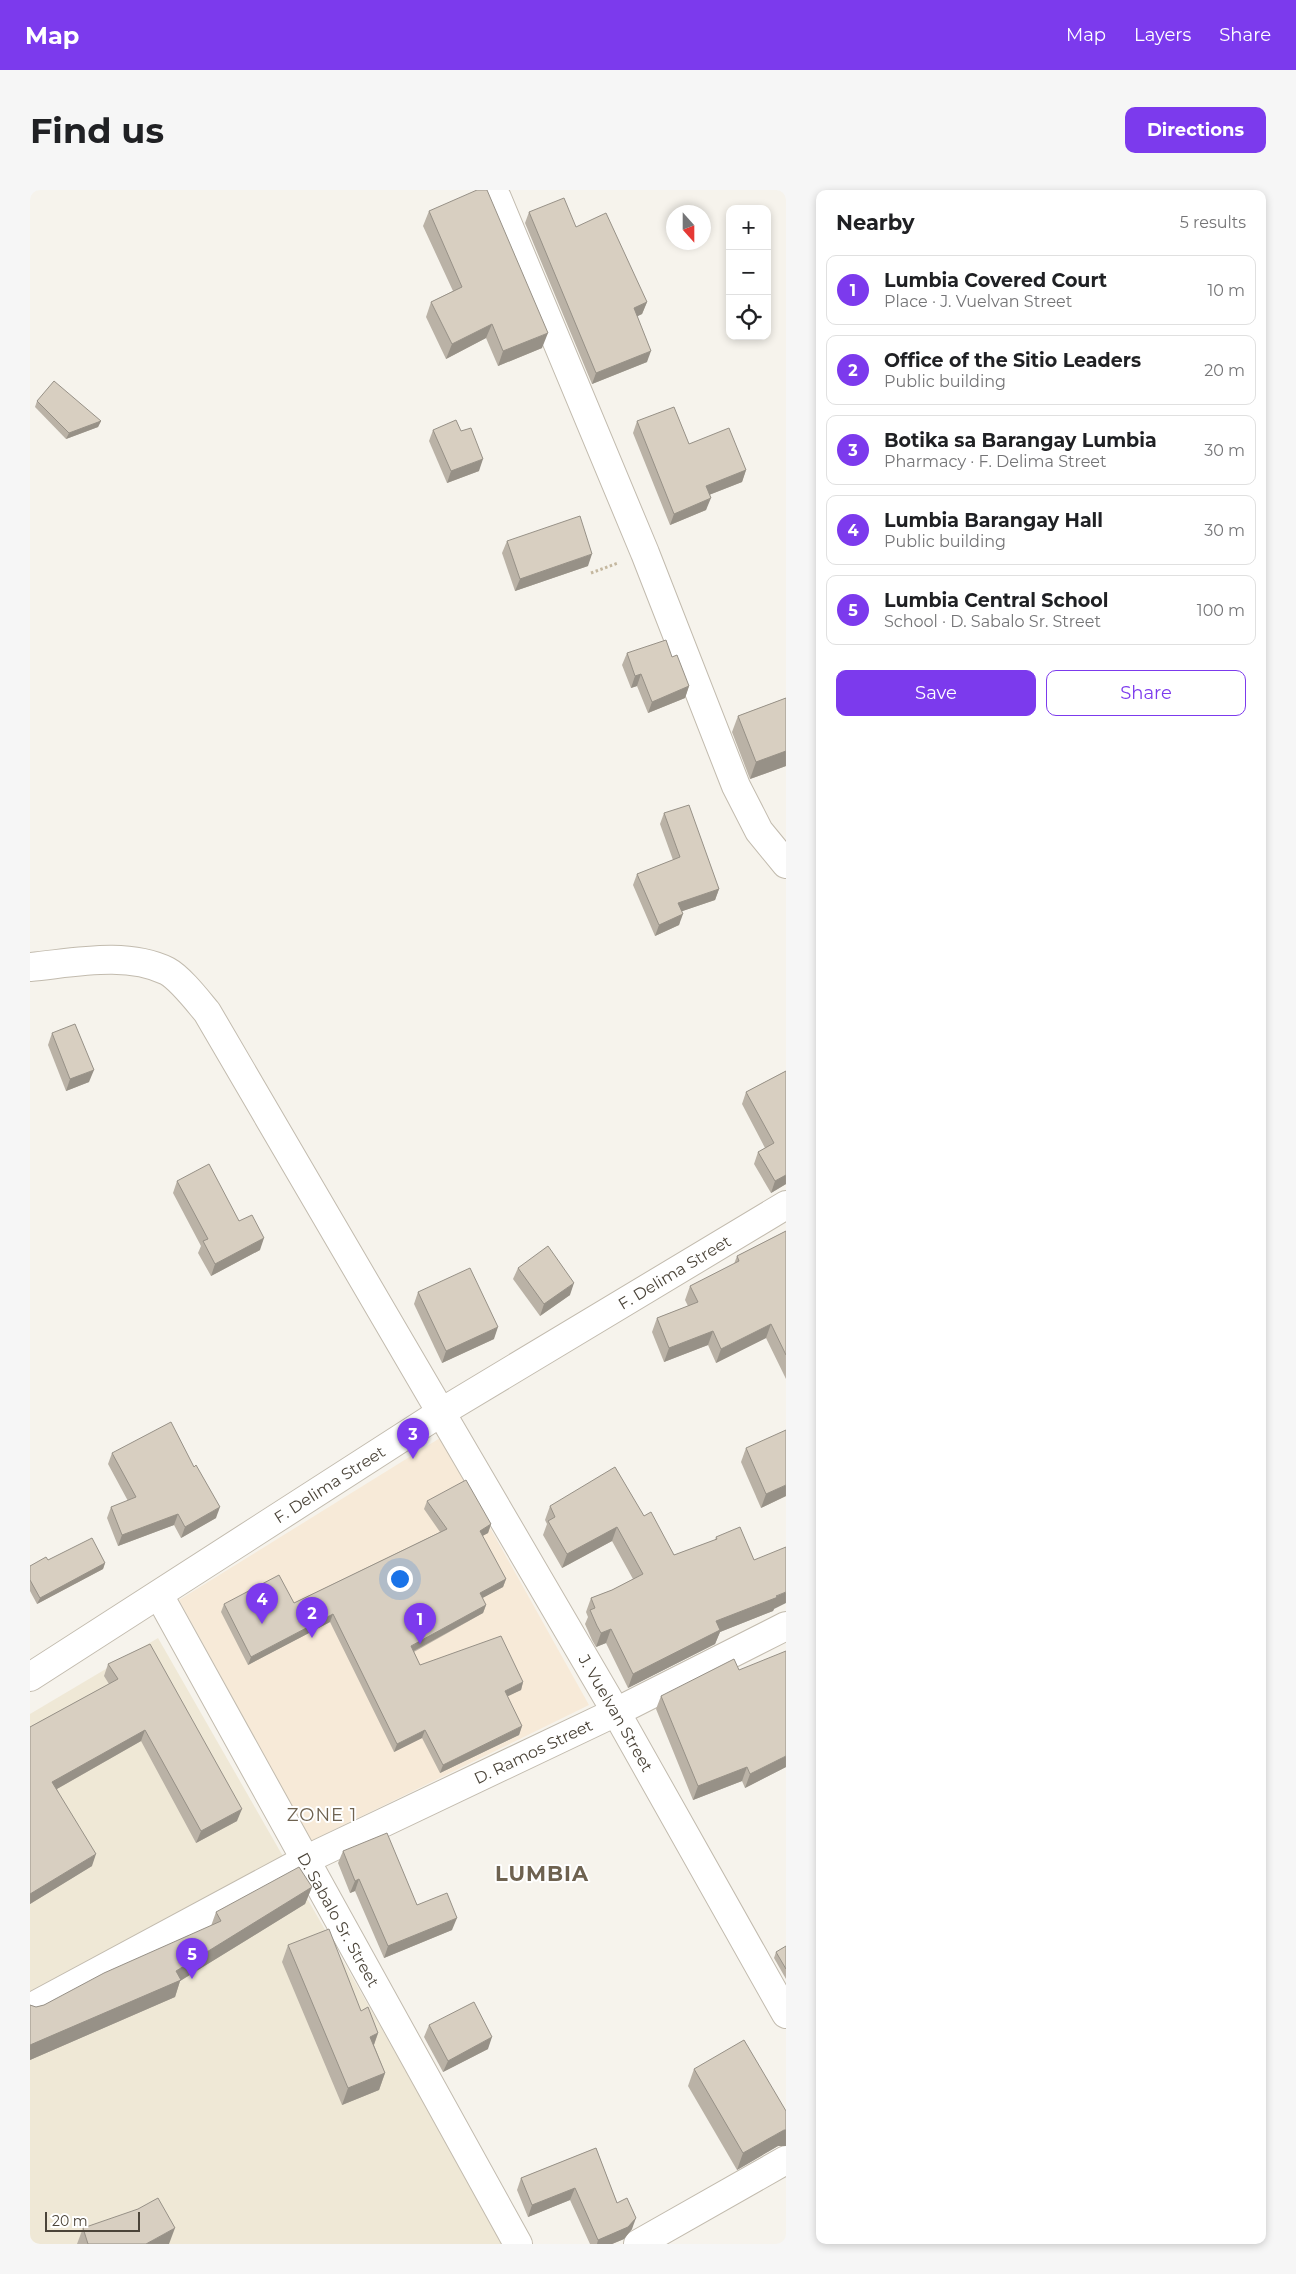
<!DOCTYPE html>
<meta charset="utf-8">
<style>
:root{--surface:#fff;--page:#f6f6f6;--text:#202124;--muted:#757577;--line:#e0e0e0;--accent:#7c3aed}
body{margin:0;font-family:Montserrat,sans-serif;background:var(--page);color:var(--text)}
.controls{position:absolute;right:15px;top:15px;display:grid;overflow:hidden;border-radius:10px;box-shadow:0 2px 8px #0003}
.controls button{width:45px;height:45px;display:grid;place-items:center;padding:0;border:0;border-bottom:1px solid var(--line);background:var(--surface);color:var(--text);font:25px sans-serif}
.compass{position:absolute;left:636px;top:15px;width:45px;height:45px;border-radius:50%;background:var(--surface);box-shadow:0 2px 8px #0003;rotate:159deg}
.scale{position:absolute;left:15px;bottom:12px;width:95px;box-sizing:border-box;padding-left:5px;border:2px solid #4b4439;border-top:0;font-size:14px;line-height:18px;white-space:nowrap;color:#4b4439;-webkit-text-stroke:4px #fff;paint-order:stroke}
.you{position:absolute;left:369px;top:1388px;width:18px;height:18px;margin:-12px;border:4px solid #fff;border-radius:50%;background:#1a73e8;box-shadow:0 0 0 8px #1a73e833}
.badge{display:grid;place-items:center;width:32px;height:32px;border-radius:50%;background:var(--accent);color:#fff;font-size:16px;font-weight:700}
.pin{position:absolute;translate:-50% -41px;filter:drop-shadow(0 1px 2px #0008)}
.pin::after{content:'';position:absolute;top:26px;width:18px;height:15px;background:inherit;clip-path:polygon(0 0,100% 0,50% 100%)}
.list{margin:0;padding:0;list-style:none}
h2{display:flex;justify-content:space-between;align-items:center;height:65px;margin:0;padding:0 20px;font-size:21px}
h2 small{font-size:16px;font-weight:400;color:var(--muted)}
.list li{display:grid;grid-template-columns:32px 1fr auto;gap:15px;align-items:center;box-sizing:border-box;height:70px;margin:0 10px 10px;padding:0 10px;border:1px solid var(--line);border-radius:10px}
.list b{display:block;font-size:19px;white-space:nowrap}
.list p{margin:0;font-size:16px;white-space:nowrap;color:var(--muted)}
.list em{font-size:16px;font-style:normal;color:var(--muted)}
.actions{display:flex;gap:10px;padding:15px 20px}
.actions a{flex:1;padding:11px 0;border:1px solid var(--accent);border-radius:10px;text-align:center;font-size:18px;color:var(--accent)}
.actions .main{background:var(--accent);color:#fff}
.icon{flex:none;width:28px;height:28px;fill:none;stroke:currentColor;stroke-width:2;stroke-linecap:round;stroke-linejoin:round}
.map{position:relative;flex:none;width:756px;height:2054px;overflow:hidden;border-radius:10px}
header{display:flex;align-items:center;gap:30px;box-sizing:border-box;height:70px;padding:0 25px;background:var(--accent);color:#fff}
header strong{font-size:24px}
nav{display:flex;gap:28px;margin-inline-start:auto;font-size:18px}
.intro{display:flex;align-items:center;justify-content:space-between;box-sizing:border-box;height:120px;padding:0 30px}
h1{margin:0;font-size:35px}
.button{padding:12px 22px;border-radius:10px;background:var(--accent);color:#fff;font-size:18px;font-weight:700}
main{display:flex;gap:30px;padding:0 30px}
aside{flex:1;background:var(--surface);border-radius:10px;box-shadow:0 2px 8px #0003}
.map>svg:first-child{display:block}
</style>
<header>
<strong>Map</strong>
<nav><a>Map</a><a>Layers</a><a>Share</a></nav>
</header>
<div class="intro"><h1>Find us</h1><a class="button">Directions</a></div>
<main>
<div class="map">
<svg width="756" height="2054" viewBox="0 0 756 2054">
<rect width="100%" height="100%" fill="#f6f3ec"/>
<polygon fill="#f7ead8" points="410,1248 559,1515 281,1651 149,1410"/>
<polygon fill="#efe8d6" points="128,1448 475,2054 0,2054 0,1524"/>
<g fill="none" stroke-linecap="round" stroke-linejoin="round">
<defs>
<g id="minor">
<polyline points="467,8 615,363 706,596 729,641 756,674"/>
<path id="s1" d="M0,777C43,773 96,761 137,781C150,788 167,810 177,822L586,1522L756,1824"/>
<path id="s2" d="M129,1405L488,2054"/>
<path id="s3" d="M0,1487L410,1223L756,1015"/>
<path id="s4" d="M0,1818L275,1670L586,1522L756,1436"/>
<polyline points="608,2054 756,1970"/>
</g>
</defs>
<use href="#minor" stroke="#c2bbae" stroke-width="30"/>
<polyline stroke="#c4b79f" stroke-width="3" stroke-dasharray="2.5 2.5" stroke-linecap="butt" points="561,383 588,373"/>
<use href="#minor" stroke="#fff" stroke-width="28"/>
</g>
<g fill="#bab2a6">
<polygon points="399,21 512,158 468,176 456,148 416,169 396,127 401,112 423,101 393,36"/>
<polygon points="499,22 546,37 617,112 612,124 607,126 617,172 562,194 495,33"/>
<polygon points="7,211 71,231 68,237 36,249 5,217"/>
<polygon points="607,231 716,280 712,292 679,305 676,320 640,335 603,243"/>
<polygon points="403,240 449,281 417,293 399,251"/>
<polygon points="477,351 558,376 485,401 472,363"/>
<polygon points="597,463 642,467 659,496 655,508 618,523 607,496 601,498 592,475"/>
<polygon points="756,508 756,576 720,589 702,542 708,526"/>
<polygon points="634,623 689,699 685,710 652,721 649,735 625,746 603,695 607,684 643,670 630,634"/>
<polygon points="22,843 59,892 36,901 18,855"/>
<polygon points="756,881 756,994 741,1003 724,974 728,962 735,958 712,914 716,902"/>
<polygon points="147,991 209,1031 230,1060 181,1086 168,1063 171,1056 143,1003"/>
<polygon points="756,1041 756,1189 736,1148 686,1173 678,1155 634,1172 622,1142 627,1128 658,1116 655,1110 660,1096 704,1074 707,1066"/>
<polygon points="488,1078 540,1105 510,1126 483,1089"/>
<polygon points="388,1102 464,1149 412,1173 384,1114"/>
<polygon points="716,1258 756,1306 731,1318 711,1272"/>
<polygon points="82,1263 186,1328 151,1348 144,1335 88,1356 77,1328 81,1317 98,1311 78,1274"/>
<polygon points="397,1311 461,1334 458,1343 452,1346 476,1389 473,1397 452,1408 456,1415 453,1423 384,1462 390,1475 493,1492 491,1500 477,1506 492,1536 489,1545 410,1583 392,1548 364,1562 300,1432 218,1475 191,1422 194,1414 264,1413 410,1342 394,1319"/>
<polygon points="520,1316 614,1326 644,1365 685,1350 686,1347 744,1419 743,1421 690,1442 685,1454 598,1498 576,1453 566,1457 562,1450 555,1434 558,1427 556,1422 561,1408 582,1400 603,1389 582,1351 532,1378 513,1345 517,1334 515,1330"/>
<polygon points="18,1370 75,1373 73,1379 7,1414 0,1401 0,1376"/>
<polygon points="78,1474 207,1631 166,1653 111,1551 27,1599 62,1676 0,1714 0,1537 79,1494 74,1486"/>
<polygon points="709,1480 756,1577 715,1598 712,1591 663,1610 626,1519 631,1506"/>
<polygon points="313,1661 387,1715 422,1740 354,1768 325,1701 320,1703 308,1673"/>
<polygon points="282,1697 275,1714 150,1791 145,1807 0,1870 0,1815 6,1817 14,1815 181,1736 186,1722"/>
<polygon points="258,1755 331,1821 348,1843 344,1855 355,1883 349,1900 312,1915 252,1772"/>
<polygon points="756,1756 756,1789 744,1768 746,1762"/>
<polygon points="399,1835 458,1859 413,1882 394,1847"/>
<polygon points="664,1879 748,1956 707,1980 658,1896"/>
<polygon points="566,1958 587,2013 602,2039 594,2049 582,2054 560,2054 540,2010 498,2027 487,2000 491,1988"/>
<polygon points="53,2038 139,2054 47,2054"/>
</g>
<g fill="#979187">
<polygon points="617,112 612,124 600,130 604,118"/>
<polygon points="462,134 456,148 416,169 422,154"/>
<polygon points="518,143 512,158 468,176 473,161"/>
<polygon points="621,161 617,172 562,194 566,183"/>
<polygon points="71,231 68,237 36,249 39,243"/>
<polygon points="453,269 449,281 417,293 421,281"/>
<polygon points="716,280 712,292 671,308 676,296"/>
<polygon points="681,308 676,320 640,335 644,324"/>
<polygon points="562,364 558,376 485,401 490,389"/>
<polygon points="611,484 607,496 601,498 605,486"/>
<polygon points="659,496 655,508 618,523 622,512"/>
<polygon points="756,561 756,576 720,589 726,572"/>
<polygon points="689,699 685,710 644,724 648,713"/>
<polygon points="653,724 649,735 625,746 629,735"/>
<polygon points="64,880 59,892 36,901 40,889"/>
<polygon points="756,985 756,994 741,1003 745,991"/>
<polygon points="234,1048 230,1060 181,1086 185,1074"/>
<polygon points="544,1093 540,1105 510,1126 514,1114"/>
<polygon points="741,1134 736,1148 686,1173 691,1159"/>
<polygon points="468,1137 464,1149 412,1173 416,1161"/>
<polygon points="683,1141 678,1155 634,1172 639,1158"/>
<polygon points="756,1295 756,1306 731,1318 736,1304"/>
<polygon points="190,1317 186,1328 151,1348 155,1337"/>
<polygon points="148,1324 144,1335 88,1356 92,1345"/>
<polygon points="461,1334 458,1343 447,1349 450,1341"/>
<polygon points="587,1337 582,1351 532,1378 537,1364"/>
<polygon points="75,1373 73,1379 7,1414 10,1408"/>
<polygon points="476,1389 473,1397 447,1411 450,1403"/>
<polygon points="756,1402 756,1413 744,1419 743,1421 690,1442 685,1454 598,1498 603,1484 686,1431"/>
<polygon points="456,1415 453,1423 378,1464 381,1456"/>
<polygon points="303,1424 300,1432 218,1475 221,1467"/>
<polygon points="581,1439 576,1453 566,1457 571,1443"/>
<polygon points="493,1492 491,1500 472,1509 475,1501"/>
<polygon points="492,1536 489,1545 410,1583 413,1575"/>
<polygon points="115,1540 111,1551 18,1604 22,1592"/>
<polygon points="395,1540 392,1548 364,1562 367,1554"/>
<polygon points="756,1566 756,1577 715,1598 720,1584"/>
<polygon points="717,1577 712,1591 663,1610 668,1596"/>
<polygon points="212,1619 207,1631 166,1653 171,1641"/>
<polygon points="66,1664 62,1676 0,1714 0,1704"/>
<polygon points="329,1689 325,1701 320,1703 325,1691"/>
<polygon points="282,1697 275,1714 150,1791 145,1807 0,1870 0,1855 146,1781"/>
<polygon points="427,1728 422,1740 354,1768 358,1756"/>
<polygon points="348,1843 342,1860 340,1847"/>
<polygon points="462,1847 458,1859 413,1882 418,1871"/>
<polygon points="355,1883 349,1900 312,1915 318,1898"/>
<polygon points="754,1940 756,1940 756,1956 748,1956 707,1980 713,1963"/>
<polygon points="545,1998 540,2010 498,2027 502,2015"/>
<polygon points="606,2028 602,2039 594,2049 582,2054 567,2054 568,2050"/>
<polygon points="145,2038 139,2054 116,2054"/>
</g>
<g fill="#d8cfc1" stroke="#979187">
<polygon points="447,0 457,0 518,143 473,161 462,134 422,154 401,112 432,97 399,21"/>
<polygon points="534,8 546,37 576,23 617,112 604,118 621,161 566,183 499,22"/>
<polygon points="24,191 71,231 39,243 7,211"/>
<polygon points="644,217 659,254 699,238 716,280 676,296 681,308 644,324 607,231"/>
<polygon points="426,230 431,241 441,238 453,269 421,281 403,240"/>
<polygon points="550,326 562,364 490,389 477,351"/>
<polygon points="636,450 642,467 647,465 659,496 622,512 611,484 605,486 597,463"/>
<polygon points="756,508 756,561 726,572 708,526"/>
<polygon points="659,615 689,699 648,713 653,724 629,735 607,684 650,667 634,623"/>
<polygon points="45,834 64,880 40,889 22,843"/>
<polygon points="756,881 756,985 745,991 728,962 744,953 716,902"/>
<polygon points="179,974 209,1031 222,1025 234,1048 185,1074 173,1051 178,1049 147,991"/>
<polygon points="756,1041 756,1165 741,1134 691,1159 683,1141 639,1158 627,1128 668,1112 660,1096 709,1071 707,1066"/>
<polygon points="518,1056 544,1093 514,1114 488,1078"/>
<polygon points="440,1078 468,1137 416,1161 388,1102"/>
<polygon points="141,1232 164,1277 166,1275 190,1317 155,1337 148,1324 92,1345 81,1317 106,1307 82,1263"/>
<polygon points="756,1240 756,1295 736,1304 716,1258"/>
<polygon points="585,1277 614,1326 621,1322 644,1365 687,1349 686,1347 710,1337 724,1370 756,1357 756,1402 746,1406 748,1407 686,1431 690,1440 603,1484 581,1439 571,1443 567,1436 560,1420 565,1418 561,1408 582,1400 613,1384 587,1337 537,1364 518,1331 525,1327 520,1316"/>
<polygon points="436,1290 461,1334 450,1341 476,1389 450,1403 456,1415 381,1456 390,1475 471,1446 493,1492 475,1501 492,1536 413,1575 395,1540 367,1554 303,1424 221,1467 194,1414 249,1385 264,1413 417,1339 397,1311"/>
<polygon points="62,1348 75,1373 10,1408 0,1390 0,1376 16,1367 18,1370"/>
<polygon points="120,1454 212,1619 171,1641 115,1540 22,1592 66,1664 0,1704 0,1537 88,1489 78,1474"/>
<polygon points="756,1461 756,1566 720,1584 717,1577 668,1596 631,1506 704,1469 709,1480"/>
<polygon points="357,1643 387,1715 417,1703 427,1728 358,1756 329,1689 325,1691 313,1661"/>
<polygon points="269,1677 282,1697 146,1781 151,1790 0,1855 0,1815 6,1817 14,1815 74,1783 191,1731 186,1722"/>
<polygon points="299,1739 331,1821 338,1817 348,1843 340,1847 355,1883 318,1898 258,1755"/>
<polygon points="756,1756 756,1779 746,1762"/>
<polygon points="444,1812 462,1847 418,1871 399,1835"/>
<polygon points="714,1850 756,1921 756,1940 754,1940 713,1963 664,1879"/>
<polygon points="566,1958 587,2013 597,2008 606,2028 598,2037 568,2050 545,1998 502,2015 491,1988"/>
<polygon points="128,2008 145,2038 116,2054 58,2054 53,2038 108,2019"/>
</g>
<g text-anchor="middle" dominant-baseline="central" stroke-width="4" stroke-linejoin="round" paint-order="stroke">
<g font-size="16" fill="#4b4439" stroke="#fff">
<text stroke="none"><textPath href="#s3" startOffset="761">F. Delima Street</textPath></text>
<text stroke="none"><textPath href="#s3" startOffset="356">F. Delima Street</textPath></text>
<text stroke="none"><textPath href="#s1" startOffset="1008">J. Vuelvan Street</textPath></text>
<text stroke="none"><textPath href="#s4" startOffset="565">D. Ramos Street</textPath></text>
<text stroke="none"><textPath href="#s2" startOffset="371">D. Sabalo Sr. Street</textPath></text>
</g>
<g font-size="18" letter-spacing="1" fill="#6e6250" stroke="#fff">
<text x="292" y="1625">ZONE 1</text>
</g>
<g font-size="21" font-weight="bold" letter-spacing="1" fill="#6e6250" stroke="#fff">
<text x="512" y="1683">LUMBIA</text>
</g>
</g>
</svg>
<div class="controls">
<button>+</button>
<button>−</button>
<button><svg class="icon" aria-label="locate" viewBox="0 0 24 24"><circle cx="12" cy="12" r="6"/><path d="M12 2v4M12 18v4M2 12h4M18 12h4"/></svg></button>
</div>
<svg class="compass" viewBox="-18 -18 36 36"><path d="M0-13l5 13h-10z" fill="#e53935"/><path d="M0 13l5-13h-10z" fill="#757577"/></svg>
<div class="scale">20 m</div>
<div class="you"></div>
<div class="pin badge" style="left:390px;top:1454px">1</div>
<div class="pin badge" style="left:282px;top:1448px">2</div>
<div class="pin badge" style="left:383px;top:1269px">3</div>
<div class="pin badge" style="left:232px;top:1434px">4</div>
<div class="pin badge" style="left:162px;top:1789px">5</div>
</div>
<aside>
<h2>Nearby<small>5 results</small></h2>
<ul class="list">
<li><span class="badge">1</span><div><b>Lumbia Covered Court</b><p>Place · J. Vuelvan Street</p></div><em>10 m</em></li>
<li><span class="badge">2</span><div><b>Office of the Sitio Leaders</b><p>Public building</p></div><em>20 m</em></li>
<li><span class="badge">3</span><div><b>Botika sa Barangay Lumbia</b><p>Pharmacy · F. Delima Street</p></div><em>30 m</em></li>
<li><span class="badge">4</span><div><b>Lumbia Barangay Hall</b><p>Public building</p></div><em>30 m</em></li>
<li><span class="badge">5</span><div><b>Lumbia Central School</b><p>School · D. Sabalo Sr. Street</p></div><em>100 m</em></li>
</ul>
<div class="actions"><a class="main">Save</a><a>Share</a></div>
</aside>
</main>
